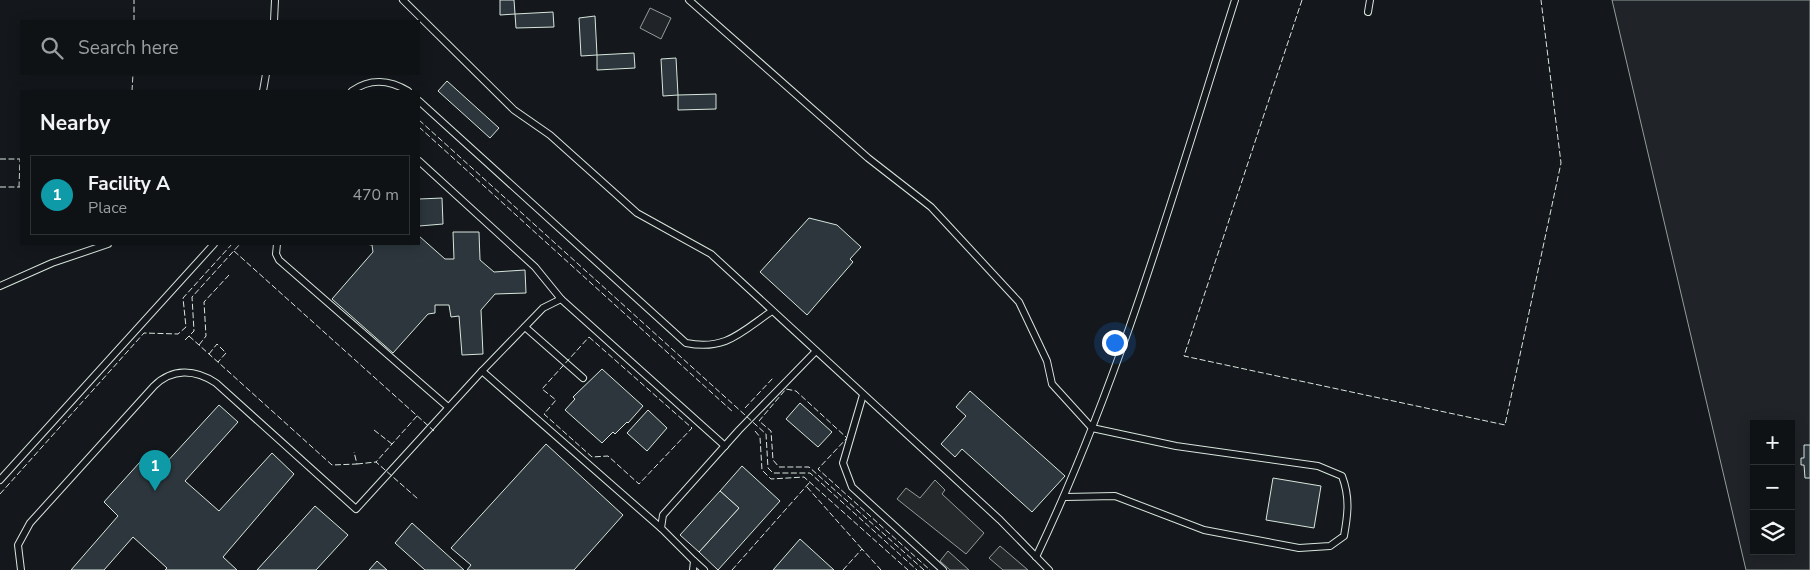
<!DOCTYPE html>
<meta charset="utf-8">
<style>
:root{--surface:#0f1215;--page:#181b1e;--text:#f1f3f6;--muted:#9b9ea0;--line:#2f3234;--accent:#0f766e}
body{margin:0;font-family:"Nunito Sans",sans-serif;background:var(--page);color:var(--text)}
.controls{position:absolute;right:15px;bottom:15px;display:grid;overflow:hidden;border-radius:0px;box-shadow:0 2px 12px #0003}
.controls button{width:45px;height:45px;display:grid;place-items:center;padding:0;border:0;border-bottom:1px solid var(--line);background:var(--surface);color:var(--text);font:25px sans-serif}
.you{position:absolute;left:1114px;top:342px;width:18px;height:18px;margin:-12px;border:4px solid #fff;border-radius:50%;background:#1a73e8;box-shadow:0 0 0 8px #1a73e833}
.badge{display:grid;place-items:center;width:32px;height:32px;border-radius:50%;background:var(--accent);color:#fff;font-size:16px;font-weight:700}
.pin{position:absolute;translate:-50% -41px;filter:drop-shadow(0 1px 2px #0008)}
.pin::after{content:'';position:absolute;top:26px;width:18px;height:15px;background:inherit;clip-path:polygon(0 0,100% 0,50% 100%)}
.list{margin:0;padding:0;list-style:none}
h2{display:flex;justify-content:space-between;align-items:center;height:65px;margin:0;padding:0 20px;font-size:21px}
h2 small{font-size:16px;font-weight:400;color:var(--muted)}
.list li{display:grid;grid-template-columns:32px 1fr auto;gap:15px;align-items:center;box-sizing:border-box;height:80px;margin:0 10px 10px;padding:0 10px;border:1px solid var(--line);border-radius:0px}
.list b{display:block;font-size:19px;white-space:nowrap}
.list p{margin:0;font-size:16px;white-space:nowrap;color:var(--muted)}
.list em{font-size:16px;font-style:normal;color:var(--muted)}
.icon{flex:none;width:28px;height:28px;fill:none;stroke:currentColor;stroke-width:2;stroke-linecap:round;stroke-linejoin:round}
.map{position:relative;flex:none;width:1810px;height:570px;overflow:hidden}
.search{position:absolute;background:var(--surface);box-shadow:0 2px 12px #0003;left:20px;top:20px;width:400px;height:55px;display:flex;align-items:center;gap:12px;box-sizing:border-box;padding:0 18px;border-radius:0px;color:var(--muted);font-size:19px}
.panel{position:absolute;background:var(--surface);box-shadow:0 2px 12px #0003;left:20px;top:90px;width:400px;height:155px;border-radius:0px}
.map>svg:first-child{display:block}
</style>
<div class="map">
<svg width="1810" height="570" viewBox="0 0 1810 570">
<rect width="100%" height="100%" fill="#14181c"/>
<g fill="#202428" stroke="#939e99" fill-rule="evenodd">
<path d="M1612,0H1810V570H1746ZM1754,424H1791V551H1754Z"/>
<polygon points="650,8 671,18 661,39 640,28"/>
</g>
<g fill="#24282b" stroke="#939e99">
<polygon points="935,480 945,490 942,494 984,533 966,554 897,499 906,488 920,498"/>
<polygon points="1000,546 1028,570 1003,570 989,558"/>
<polygon points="948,551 969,570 950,570 940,561"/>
</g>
<g fill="#2c363c" stroke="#d8e6dc">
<polygon points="500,0 514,0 515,14 500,15"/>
<polygon points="553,12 554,27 516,28 515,14"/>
<polygon points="595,16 597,55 581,56 579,18"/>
<polygon points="634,53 635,68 597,70 597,55"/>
<polygon points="676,58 678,95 663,96 661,59"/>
<polygon points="447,81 499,128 490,138 438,91"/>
<polygon points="716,94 716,109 678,110 678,95"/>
<polygon points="442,198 443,224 419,226 419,199"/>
<polygon points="809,218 837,225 861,247 850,259 853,262 807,315 760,272"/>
<polygon points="453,232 479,232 480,260 494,272 525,270 526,293 495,294 481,310 483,354 462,355 459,316 451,317 449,305 435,305 435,313 428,314 393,353 332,299 373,252 372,245 365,244 419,244 419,236 445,259 454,259"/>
<polygon points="602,369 643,406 628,423 627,422 615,434 613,432 602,443 565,410 575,399 573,397"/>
<polygon points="970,391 1065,476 1032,512 962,449 955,457 941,444 966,416 956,407"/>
<polygon points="800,403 832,432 818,447 786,419"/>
<polygon points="219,405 238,422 185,481 219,511 272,453 294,474 223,557 237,570 165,570 167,568 133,537 104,570 71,570 118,516 104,502 149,452 164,465"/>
<polygon points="648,410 667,428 647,451 627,433"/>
<polygon points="546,444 623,515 574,570 467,570 471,565 451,548"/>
<polygon points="1804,445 1810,445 1810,478 1805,478 1804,465 1801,465 1801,458 1804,458"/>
<polygon points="742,466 780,501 718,570 699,552 739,508 720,491"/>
<polygon points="1273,478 1321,486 1314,528 1266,520"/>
<polygon points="720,491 739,508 699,552 680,535"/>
<polygon points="315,506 348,535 316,570 257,570"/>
<polygon points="412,523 464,570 425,570 395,543"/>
<polygon points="800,539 834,570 773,570"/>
<polygon points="377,561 387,570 369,570"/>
</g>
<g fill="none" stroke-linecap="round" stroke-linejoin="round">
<defs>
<g id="lane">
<polyline points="403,0 514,110 550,135 637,213 711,254 1000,520 1049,570"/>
<path d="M689,0L868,158L931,207L1019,302L1047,361L1052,384L1092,428L1176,446L1318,466L1342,476C1350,497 1348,514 1344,536L1330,546L1299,548L1204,530L1115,496L1065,497"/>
<polyline points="1368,12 1370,0"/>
<polyline points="274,21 275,0"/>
<polyline points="263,91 266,74"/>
<path d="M352,91C370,78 390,80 408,91"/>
<path d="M419,101L686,343C726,351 741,332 772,311"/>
<polyline points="419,161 535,267 561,299"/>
<polyline points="277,244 276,254 279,260 448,407"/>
<polyline points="0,286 52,263 108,244"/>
<polyline points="525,327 583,378"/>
<polyline points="863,395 843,463 852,487 943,570"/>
<polyline points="0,480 214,244"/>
<polyline points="661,528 482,371 543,308 561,299 725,446"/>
<path d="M1036,557C1121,379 1175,188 1235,0"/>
<polyline points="694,561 704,570"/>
<path d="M21,570L18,545L30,523L154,386C172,368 195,369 216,383L356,509L482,371"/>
<polyline points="693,570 694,561 661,528 663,515 739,430 816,351"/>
</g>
</defs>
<use href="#lane" stroke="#d8e6dc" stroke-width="8"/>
<use href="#lane" stroke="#14181c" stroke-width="6"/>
<g stroke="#d8e6dc" stroke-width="1" stroke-dasharray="6 2.5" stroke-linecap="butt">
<polyline points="1302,0 1184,356 1505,425 1561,163 1541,0"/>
<polyline points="134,21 134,0"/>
<polyline points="132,91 133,74"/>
<polyline points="419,120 766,434 768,468 773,473 810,473 917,570"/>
<polyline points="419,127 733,412"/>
<polyline points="0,159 20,159 19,187"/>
<polyline points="0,187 21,187"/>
<polyline points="234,251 434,431"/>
<polyline points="189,336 332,465 357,464 354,452"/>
<polygon points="589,337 692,428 639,484 608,456 592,457 544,414 556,400 542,389"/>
<polyline points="185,340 194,331 192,297 240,244"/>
<polyline points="199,345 206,336 204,302 229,275"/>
<polyline points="209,354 217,344 226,353 218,362"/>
<polyline points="745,408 773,378"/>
<polyline points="417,416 376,462 418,499"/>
<polyline points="374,430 392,444"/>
<polyline points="755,431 760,437 762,470 771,479 804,477 908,570"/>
<polyline points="357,464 376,462"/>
<polyline points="807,487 862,549"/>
<polyline points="0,494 144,333 178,334 186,327 183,298 232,244"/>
<polyline points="732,570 810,482"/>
<polyline points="843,570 862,549 881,570"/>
<polyline points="924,570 809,467 779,467 773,460 771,431 759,421 786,389 796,391 847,438 818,469 930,570"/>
</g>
</g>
</svg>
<div class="controls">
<button>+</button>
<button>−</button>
<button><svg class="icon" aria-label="layers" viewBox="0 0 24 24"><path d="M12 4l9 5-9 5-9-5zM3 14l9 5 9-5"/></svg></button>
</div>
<div class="you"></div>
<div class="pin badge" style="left:155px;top:491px;background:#0f9aa8">1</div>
<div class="search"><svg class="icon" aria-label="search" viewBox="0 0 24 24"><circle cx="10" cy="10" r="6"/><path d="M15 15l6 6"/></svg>Search here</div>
<section class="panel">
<h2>Nearby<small></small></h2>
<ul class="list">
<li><span class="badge" style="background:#0f9aa8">1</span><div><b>Facility A</b><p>Place</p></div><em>470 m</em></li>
</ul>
</section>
</div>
